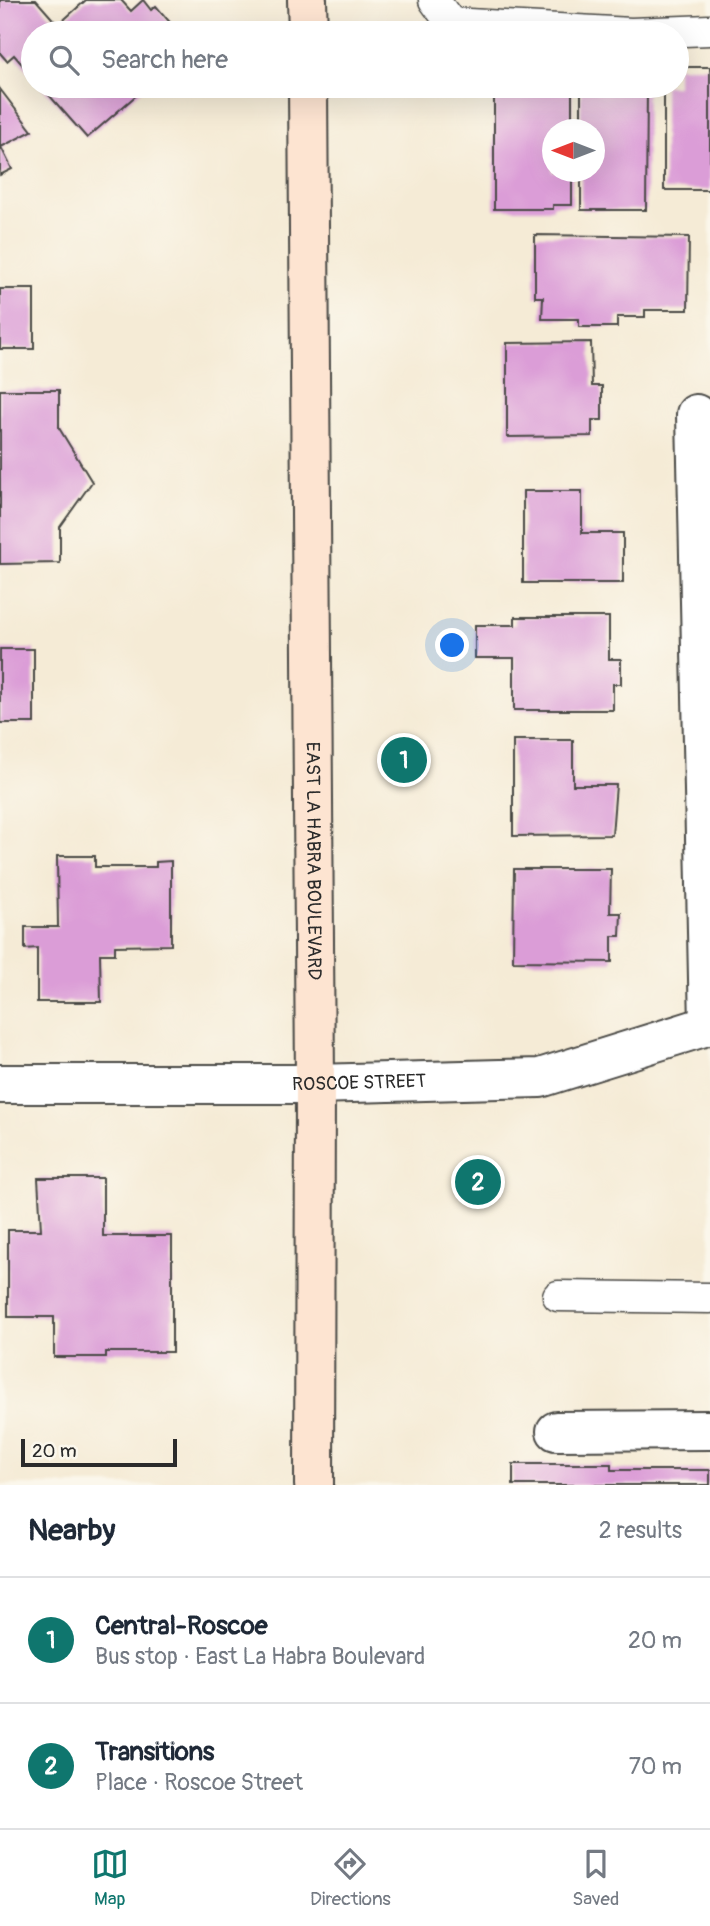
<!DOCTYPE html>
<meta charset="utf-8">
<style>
:root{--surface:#fff;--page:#f6f6f7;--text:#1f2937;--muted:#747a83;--line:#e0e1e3;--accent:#0f766e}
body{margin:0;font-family:Pangolin,sans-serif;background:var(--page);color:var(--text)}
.compass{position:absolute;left:542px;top:119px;width:63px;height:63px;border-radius:50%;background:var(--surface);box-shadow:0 7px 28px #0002;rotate:270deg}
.scale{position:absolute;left:21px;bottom:18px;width:156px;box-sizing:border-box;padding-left:7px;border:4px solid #2b2b2b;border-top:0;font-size:19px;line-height:24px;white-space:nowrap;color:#2b2b2b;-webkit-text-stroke:5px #fbf7ec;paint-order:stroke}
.you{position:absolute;left:453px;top:646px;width:24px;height:24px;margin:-18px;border:5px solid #fff;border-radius:50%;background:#1a73e8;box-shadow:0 0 0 10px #1a73e833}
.badge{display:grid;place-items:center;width:46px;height:46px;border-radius:50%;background:var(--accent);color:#fff;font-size:23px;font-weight:700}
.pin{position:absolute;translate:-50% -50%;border:4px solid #fff;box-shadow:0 2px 7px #0006}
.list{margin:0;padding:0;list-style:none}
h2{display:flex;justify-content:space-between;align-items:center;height:91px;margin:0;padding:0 28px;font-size:30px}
h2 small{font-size:23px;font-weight:400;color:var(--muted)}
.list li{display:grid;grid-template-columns:46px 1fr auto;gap:21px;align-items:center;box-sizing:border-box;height:126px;padding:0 28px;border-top:2px solid var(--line)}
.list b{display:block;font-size:26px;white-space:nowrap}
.list p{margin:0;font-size:23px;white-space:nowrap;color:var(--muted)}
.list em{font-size:23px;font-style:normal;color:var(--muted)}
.icon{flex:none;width:38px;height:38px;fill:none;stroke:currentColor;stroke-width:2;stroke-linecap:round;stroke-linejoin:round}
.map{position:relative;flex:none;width:710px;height:1485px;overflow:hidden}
.search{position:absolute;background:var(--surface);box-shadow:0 7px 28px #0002;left:21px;right:21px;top:21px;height:77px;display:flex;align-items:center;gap:18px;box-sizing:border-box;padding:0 24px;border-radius:38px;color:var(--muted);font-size:26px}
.sheet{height:343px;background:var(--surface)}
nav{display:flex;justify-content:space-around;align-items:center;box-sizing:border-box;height:98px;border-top:2px solid var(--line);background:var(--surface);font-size:19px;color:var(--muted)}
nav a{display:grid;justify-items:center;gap:4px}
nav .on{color:var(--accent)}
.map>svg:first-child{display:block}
</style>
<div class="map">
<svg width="710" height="1485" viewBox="0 0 710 1485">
<rect width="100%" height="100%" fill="#fbf7ec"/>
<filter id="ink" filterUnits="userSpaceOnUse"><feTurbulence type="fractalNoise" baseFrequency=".0143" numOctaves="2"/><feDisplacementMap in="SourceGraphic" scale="14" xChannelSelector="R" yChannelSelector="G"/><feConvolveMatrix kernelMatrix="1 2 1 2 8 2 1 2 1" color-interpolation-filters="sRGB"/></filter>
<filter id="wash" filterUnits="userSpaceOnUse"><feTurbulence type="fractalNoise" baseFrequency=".00686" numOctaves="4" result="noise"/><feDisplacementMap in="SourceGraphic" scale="28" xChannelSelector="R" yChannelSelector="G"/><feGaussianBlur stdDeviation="1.57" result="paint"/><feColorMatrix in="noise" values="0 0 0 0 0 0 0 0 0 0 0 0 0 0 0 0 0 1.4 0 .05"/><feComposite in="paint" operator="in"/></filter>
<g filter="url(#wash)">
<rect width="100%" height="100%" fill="#f5ebd6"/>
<g id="blocks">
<g fill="#db9dd7">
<polygon points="0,0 36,0 58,25 86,0 121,0 131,11 143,0 151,10 156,6 179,33 33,33 33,77 14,55 7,61 0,53"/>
<polygon points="677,67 710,67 710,190 664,190 664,86 677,86"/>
<polygon points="41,86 147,86 87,138"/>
<polygon points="494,86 572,86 572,130 552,130 552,172 572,172 572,205 553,205 553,209 494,209"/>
<polygon points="581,86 647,86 646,210 581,210 581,172 594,172 594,130 581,130"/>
<polygon points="0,89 32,131 1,147 12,169 0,175"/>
<polygon points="535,235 689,237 688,310 645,310 645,317 617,317 617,327 579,327 579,319 542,319 543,297 535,297"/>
<rect x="0" y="289" width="34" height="60"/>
<polygon points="591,342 592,386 602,386 602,420 592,420 592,436 507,437 507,343"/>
<polygon points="0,390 59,390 59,428 92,482 60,527 60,563 0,564"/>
<polygon points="523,491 582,491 582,533 623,533 623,583 523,583"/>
<polygon points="515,617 609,617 609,659 621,659 621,684 613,684 613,710 514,710 514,658 475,658 475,625 515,625"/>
<rect x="0" y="649" width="34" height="74"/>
<polygon points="513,740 573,740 573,785 616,785 612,835 513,836"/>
<polygon points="57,856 95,856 95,867 156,867 156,862 171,861 171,945 115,946 115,954 100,954 101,1002 37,1002 37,948 25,949 25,927 58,927"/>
<polygon points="514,869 611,869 610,913 621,913 620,936 612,936 612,962 513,961"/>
<polygon points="38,1178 103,1178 103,1236 172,1236 172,1352 106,1352 106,1357 54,1357 54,1317 8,1317 8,1230 41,1230"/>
<polygon points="513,1464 611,1464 611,1470 710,1470 710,1485 513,1485"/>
</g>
</g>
</g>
<g filter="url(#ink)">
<use href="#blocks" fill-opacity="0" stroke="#494845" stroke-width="2"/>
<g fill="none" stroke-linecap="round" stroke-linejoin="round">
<defs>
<g id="service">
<polyline points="434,0 451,23 631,33 710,30"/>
<polyline points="558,1296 710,1298"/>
</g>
<g id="minor">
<polyline points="696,414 709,1025"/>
<path id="s1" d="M0,1084H315L540,1078L710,1025"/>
<polyline points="556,1431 710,1430"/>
</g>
<g id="secondary">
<polyline points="307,0 308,33"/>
<path id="s2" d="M308,86L315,1084L314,1485"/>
</g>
</defs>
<use href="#service" stroke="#494845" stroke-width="33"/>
<use href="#minor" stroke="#494845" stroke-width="42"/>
<use href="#secondary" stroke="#494845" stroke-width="42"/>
<use href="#service" stroke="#fff" stroke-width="30"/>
<use href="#minor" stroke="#fff" stroke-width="38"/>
<use href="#secondary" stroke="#fde4d1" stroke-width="38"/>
</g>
</g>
<g text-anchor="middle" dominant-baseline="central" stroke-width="5" stroke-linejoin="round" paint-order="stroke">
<g font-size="19" fill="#2b2b2b" stroke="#fbf7ec">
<text stroke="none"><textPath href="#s2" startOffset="775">EAST LA HABRA BOULEVARD</textPath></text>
<text stroke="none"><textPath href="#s1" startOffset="359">ROSCOE STREET</textPath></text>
</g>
</g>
</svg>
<svg class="compass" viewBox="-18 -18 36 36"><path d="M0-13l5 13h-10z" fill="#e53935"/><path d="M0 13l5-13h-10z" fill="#747a83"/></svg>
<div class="scale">20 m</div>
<div class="you"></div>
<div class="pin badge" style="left:404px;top:760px">1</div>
<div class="pin badge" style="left:478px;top:1182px">2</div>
<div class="search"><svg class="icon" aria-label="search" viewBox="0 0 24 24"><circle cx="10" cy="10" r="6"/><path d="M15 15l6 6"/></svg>Search here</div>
</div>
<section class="sheet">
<h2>Nearby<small>2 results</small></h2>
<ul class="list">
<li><span class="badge">1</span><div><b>Central-Roscoe</b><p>Bus stop · East La Habra Boulevard</p></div><em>20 m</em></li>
<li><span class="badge">2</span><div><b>Transitions</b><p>Place · Roscoe Street</p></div><em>70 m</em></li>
</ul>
</section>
<nav>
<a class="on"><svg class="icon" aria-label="map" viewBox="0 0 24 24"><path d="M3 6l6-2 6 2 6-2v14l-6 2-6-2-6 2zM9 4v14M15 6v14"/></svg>Map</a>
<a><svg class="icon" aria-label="directions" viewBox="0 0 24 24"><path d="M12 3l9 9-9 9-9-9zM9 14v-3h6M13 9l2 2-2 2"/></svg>Directions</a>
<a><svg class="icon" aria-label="saved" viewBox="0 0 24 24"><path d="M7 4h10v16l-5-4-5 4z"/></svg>Saved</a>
</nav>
